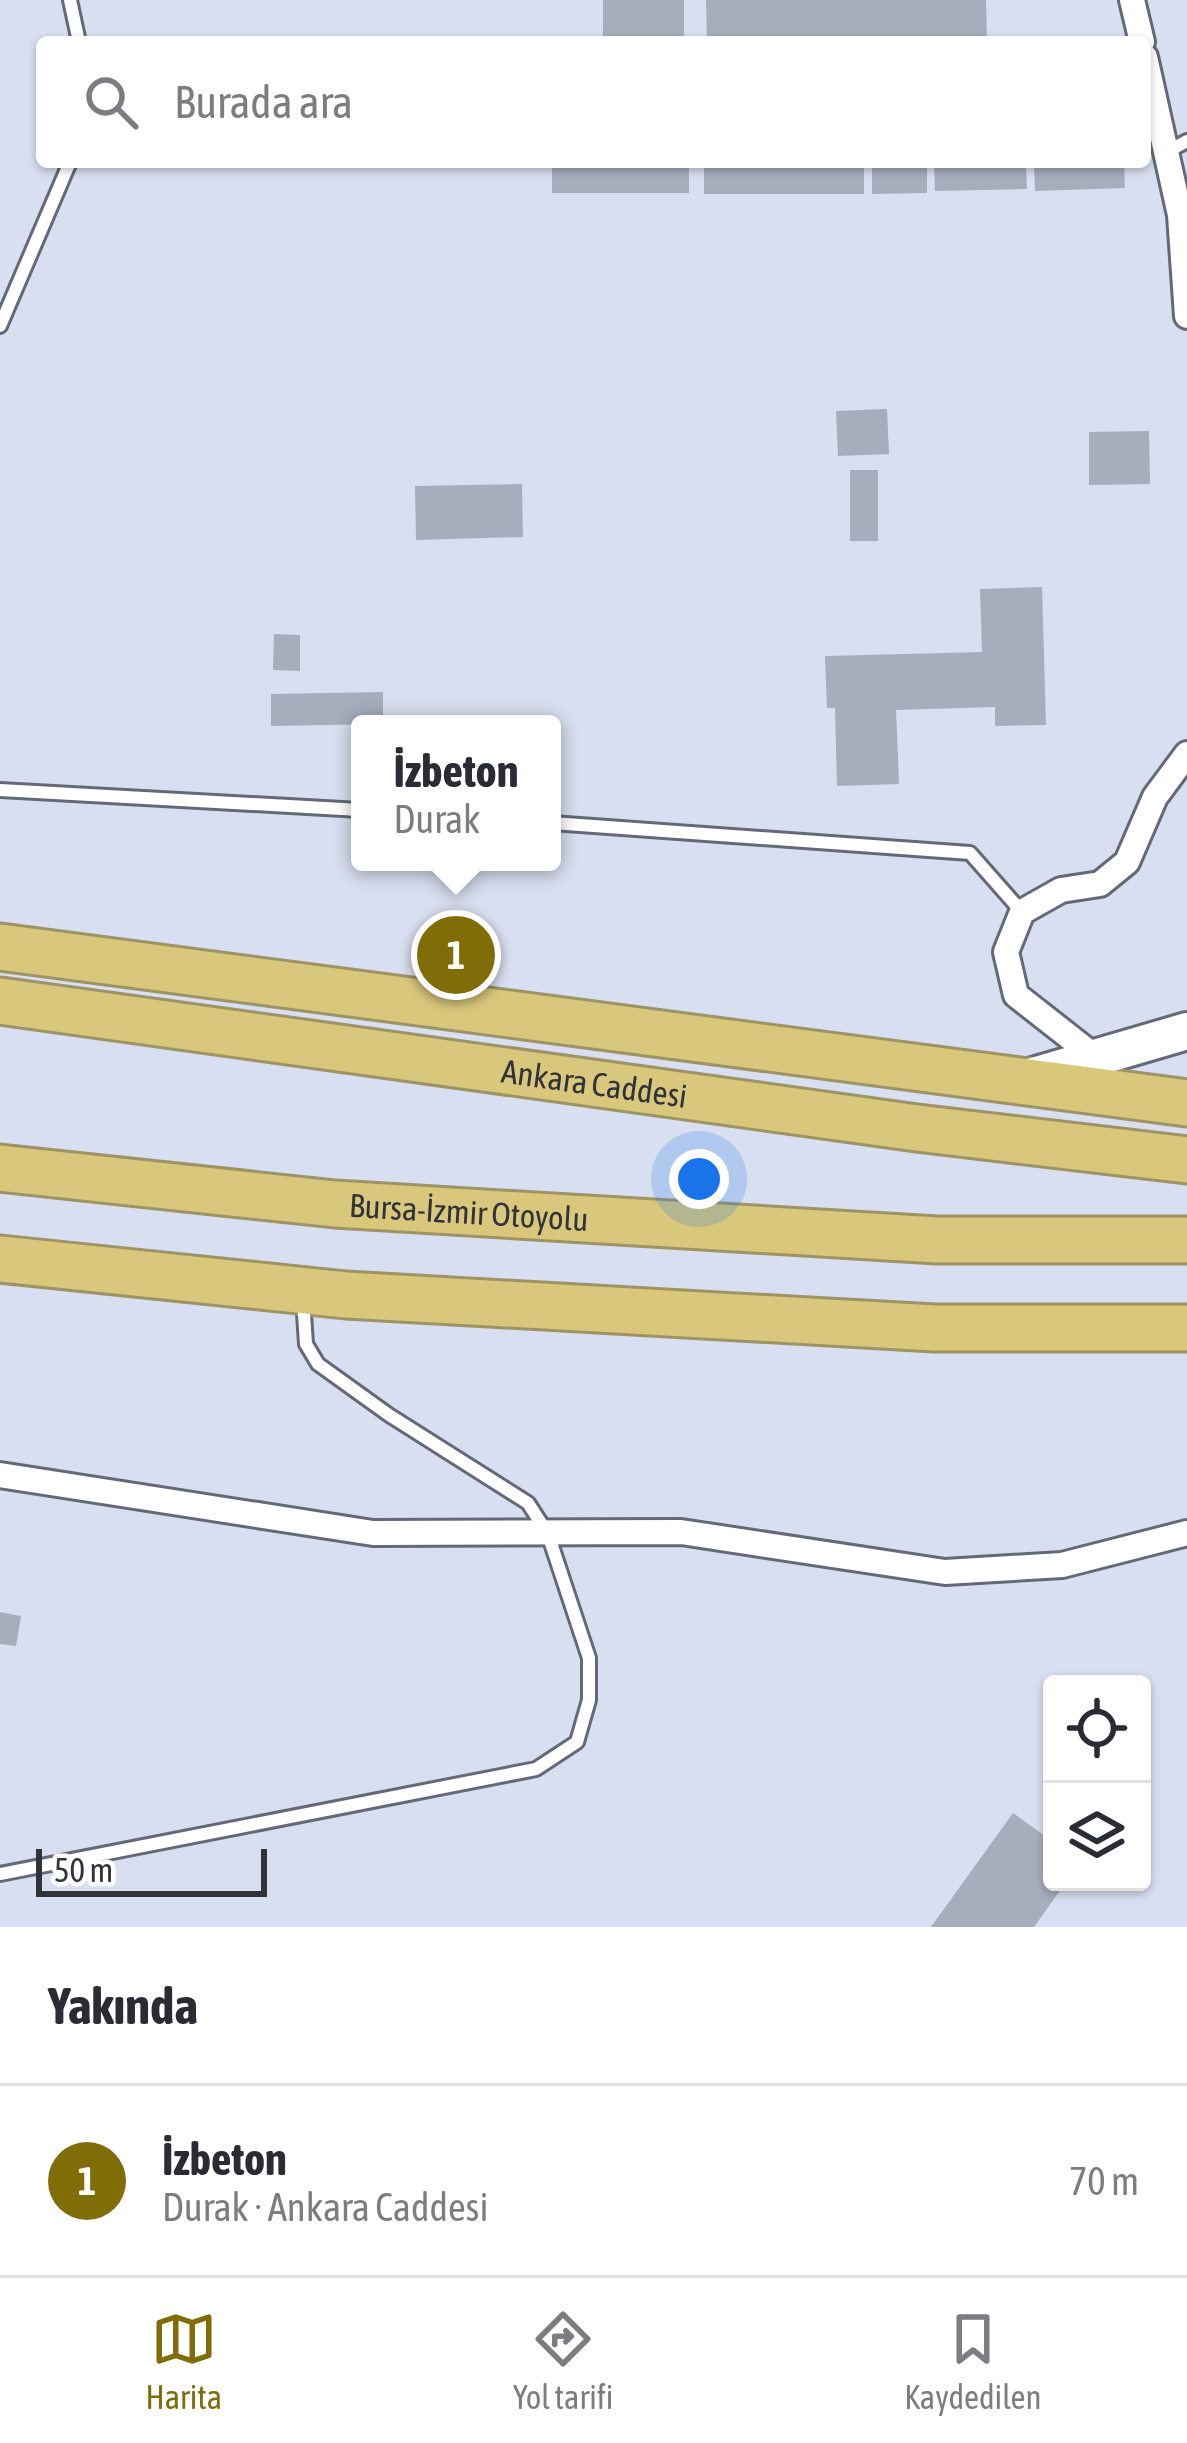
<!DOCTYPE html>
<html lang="tr">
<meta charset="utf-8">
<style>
:root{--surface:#fff;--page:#f2f2f3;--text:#2b2b33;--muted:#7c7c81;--line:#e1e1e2;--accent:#806d08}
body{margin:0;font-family:"Asap Condensed",sans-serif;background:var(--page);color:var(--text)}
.controls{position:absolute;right:36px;bottom:36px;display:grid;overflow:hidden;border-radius:12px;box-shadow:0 3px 9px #0004}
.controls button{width:108px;height:108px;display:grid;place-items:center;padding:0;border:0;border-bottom:3px solid var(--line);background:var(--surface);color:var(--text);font:60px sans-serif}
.scale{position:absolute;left:36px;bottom:30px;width:231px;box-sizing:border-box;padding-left:12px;border:6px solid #303339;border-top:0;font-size:33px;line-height:42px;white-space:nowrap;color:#303339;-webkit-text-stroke:9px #fff;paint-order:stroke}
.you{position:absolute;left:699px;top:1179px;width:42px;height:42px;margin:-30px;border:9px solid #fff;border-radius:50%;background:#1a73e8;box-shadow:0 0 0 18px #1a73e833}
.badge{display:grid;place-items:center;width:78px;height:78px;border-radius:50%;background:var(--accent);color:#fff;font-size:39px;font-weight:700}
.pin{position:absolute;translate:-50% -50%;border:6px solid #fff;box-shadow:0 3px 12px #0006}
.popup{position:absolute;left:351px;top:715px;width:210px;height:156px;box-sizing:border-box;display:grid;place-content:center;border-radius:12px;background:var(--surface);filter:drop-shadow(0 3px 9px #0005);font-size:39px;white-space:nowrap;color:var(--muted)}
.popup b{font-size:45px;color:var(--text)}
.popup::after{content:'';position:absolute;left:50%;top:100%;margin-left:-24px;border:24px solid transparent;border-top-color:var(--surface)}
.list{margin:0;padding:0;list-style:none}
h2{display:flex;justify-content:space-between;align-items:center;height:156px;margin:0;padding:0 48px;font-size:51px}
h2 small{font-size:39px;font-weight:400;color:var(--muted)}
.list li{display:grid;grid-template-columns:78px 1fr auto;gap:36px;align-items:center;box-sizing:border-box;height:192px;padding:0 48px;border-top:3px solid var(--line)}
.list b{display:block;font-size:45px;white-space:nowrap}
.list p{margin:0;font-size:39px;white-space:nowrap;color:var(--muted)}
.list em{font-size:39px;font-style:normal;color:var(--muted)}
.icon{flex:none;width:66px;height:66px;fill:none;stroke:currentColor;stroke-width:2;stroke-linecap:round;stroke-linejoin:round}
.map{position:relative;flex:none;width:1187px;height:1927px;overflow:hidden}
.search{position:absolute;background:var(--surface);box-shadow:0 3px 9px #0004;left:36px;right:36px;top:36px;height:132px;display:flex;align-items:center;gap:30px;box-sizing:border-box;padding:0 42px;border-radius:12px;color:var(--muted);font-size:45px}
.sheet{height:348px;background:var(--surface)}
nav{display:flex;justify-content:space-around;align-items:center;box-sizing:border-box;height:168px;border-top:3px solid var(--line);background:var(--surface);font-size:33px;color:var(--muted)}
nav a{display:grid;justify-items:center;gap:6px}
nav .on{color:var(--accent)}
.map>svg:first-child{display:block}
</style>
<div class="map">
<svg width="1187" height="1927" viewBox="0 0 1187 1927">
<rect width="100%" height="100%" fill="#d8dff0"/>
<g fill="#a6adbc">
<rect x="603" y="0" width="81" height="42"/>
<polygon points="706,0 986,0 987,42 707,42"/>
<rect x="552" y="162" width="137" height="31"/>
<rect x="704" y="162" width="160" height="32"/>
<polygon points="872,162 927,162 927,193 872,194"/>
<polygon points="934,162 1026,162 1027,189 935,191"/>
<polygon points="1034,162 1124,162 1125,188 1035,191"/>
<polygon points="887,409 889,454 838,456 836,411"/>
<polygon points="1149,431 1150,484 1089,485 1089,432"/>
<rect x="850" y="470" width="28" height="71"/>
<polygon points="522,484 523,537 416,540 415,486"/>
<polygon points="1042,587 1046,725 995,726 995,707 896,710 899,784 837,786 835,708 827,708 825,656 982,652 980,589"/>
<polygon points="274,634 300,635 300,671 273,670"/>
<polygon points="383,692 383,724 271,726 271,694"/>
<polygon points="0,1612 21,1616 16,1646 0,1644"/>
<polygon points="1013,1813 1052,1841 1052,1882 1066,1882 1034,1927 931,1927"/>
</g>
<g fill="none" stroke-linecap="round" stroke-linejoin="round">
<defs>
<g id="lane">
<polyline points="70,0 79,42"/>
<polyline points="1167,152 1187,141"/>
<polyline points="0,326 70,162"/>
<polyline points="0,790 360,810"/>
<polyline points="552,823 970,853 1022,912"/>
<polyline points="0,1874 536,1769 577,1742 589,1700 589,1658 548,1534 528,1503 389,1415 318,1364 306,1344 303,1299"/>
</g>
<g id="street">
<polyline points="1132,0 1142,42"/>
<polyline points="1145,57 1180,215 1187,316"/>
<polyline points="1095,1057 1016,995 1006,952 1022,912 1061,890 1100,884 1127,862 1155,797 1187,754"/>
<polyline points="0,1475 373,1533 681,1532 945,1572 1062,1565 1187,1533"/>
</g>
<polyline id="secondary" points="1023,1079 1187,1031"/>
<g id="highway">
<polyline points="0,947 1187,1103"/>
<path id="s1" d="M0,1001L917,1128L1187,1160"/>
<path id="s2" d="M0,1168L335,1204L937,1240H1187"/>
<polyline points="0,1259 346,1295 935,1328 1187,1328"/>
</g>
</defs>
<use href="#lane" stroke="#636977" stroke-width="18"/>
<use href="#street" stroke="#636977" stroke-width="30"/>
<use href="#secondary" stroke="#636977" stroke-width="42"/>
<use href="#highway" stroke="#9e9365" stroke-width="51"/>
<use href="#lane" stroke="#fff" stroke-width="12"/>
<use href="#street" stroke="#fff" stroke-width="24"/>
<use href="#secondary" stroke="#fff" stroke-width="36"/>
<use href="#highway" stroke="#d9c77c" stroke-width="45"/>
</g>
<g text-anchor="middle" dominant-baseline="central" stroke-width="10" stroke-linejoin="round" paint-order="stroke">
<g font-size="33" fill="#303339" stroke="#fff">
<text stroke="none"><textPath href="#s1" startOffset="600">Ankara Caddesi</textPath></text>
<text stroke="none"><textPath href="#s2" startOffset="471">Bursa-İzmir Otoyolu</textPath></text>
</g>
</g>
</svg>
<div class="controls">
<button><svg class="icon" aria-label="locate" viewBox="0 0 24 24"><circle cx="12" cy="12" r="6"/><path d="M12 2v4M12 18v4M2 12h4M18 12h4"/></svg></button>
<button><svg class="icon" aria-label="layers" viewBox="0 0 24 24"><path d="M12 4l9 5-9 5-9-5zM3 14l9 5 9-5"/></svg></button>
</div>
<div class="scale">50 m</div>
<div class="you"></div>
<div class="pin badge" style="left:456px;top:955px">1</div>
<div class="popup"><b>İzbeton</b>Durak</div>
<div class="search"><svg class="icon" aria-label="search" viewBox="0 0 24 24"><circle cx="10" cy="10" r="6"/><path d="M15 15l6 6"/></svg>Burada ara</div>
</div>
<section class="sheet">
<h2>Yakında<small></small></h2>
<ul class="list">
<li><span class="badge">1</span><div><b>İzbeton</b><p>Durak · Ankara Caddesi</p></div><em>70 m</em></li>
</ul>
</section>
<nav>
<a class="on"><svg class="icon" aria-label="map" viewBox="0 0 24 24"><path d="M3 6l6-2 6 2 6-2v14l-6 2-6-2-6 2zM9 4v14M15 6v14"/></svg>Harita</a>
<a><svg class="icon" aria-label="directions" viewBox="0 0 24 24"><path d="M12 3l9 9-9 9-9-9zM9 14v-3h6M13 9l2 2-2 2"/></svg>Yol tarifi</a>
<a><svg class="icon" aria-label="saved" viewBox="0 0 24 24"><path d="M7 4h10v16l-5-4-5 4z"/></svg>Kaydedilen</a>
</nav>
